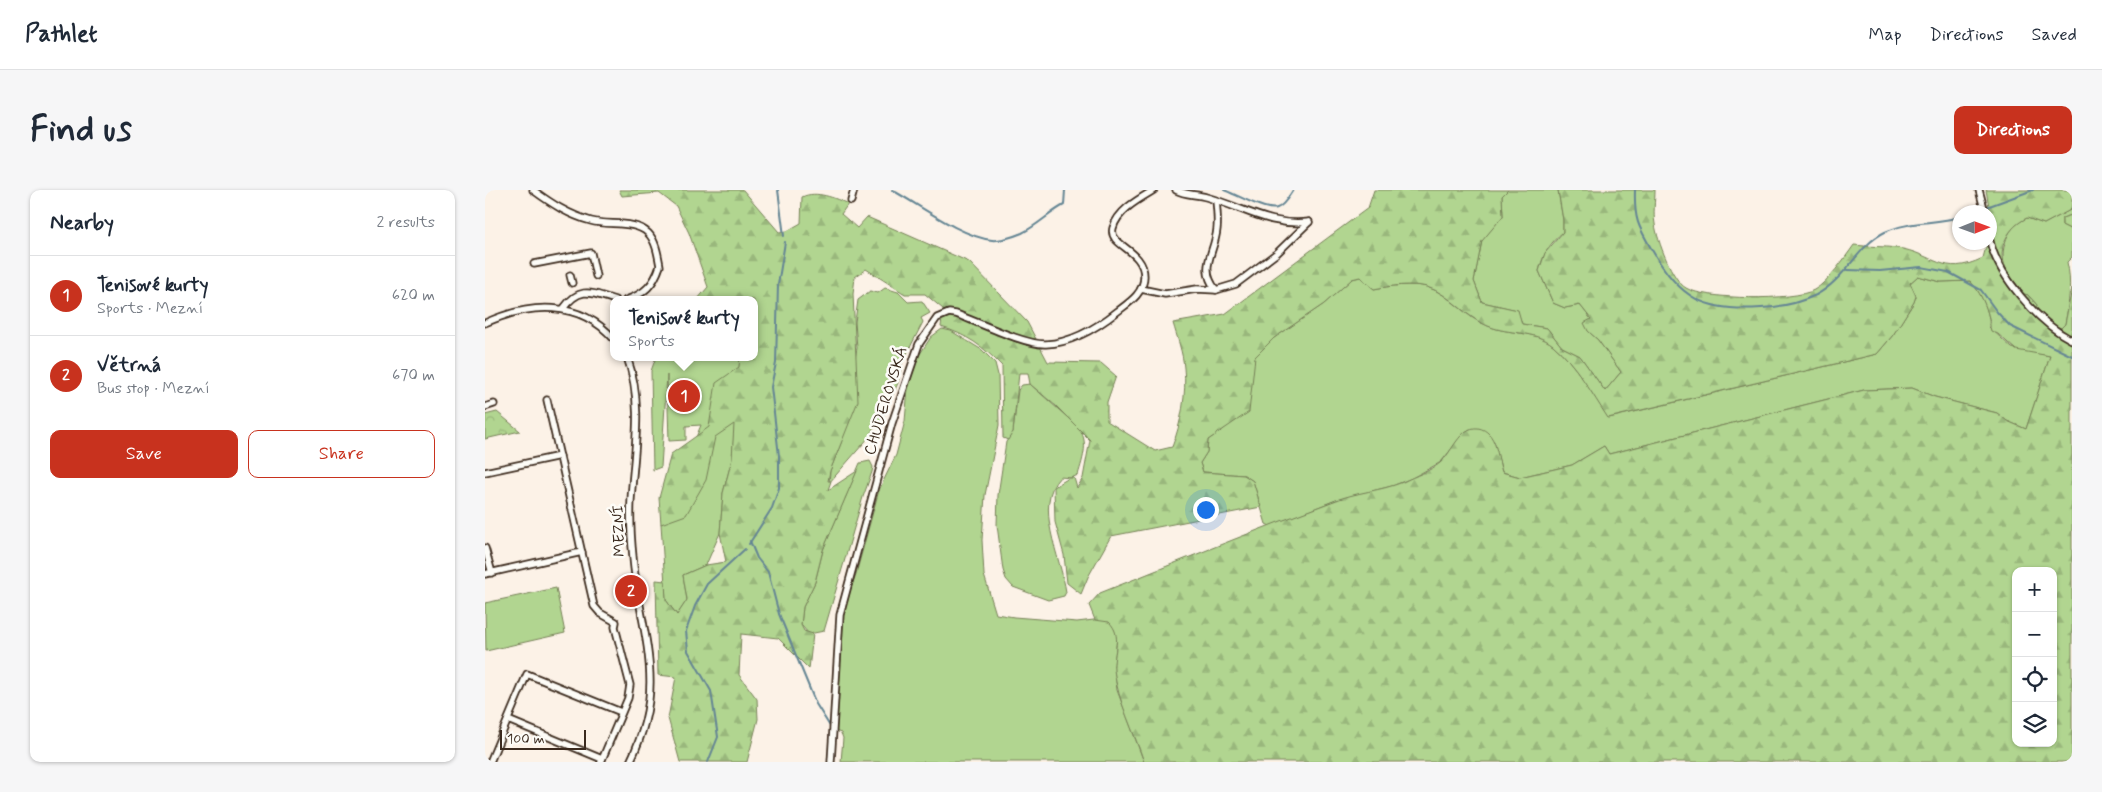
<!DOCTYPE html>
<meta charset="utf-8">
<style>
:root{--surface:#fff;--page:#f6f6f7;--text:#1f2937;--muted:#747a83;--line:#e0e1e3;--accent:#c8321e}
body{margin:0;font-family:Mynerve,sans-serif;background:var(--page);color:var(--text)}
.controls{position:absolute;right:15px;bottom:15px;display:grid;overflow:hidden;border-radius:10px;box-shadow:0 1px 4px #0004}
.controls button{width:45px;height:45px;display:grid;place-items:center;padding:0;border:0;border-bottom:1px solid var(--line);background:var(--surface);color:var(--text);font:25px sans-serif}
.compass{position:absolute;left:1467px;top:15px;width:45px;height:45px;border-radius:50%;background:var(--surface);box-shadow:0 1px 4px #0004;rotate:89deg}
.scale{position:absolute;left:15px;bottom:12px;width:86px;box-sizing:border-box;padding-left:5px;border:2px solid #3b2a1e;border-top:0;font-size:14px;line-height:18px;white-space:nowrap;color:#3b2a1e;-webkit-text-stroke:4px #fdfcf7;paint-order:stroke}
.you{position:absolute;left:720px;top:319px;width:18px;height:18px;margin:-12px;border:4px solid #fff;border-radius:50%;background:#1a73e8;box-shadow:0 0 0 8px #1a73e833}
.badge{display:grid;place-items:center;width:32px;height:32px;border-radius:50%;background:var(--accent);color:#fff;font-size:16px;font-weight:700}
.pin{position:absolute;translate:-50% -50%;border:2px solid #fff;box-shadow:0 1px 5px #0006}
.popup{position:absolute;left:125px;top:106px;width:148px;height:65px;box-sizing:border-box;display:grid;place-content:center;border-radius:10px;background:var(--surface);filter:drop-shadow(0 1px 4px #0005);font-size:16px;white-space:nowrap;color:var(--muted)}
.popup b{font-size:19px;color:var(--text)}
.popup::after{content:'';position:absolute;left:50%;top:100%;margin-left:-10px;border:10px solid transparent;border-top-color:var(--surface)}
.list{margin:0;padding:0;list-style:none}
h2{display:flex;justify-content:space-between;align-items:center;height:65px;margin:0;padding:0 20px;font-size:21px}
h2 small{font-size:16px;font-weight:400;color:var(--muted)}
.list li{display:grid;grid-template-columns:32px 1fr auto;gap:15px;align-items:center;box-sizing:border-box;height:80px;padding:0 20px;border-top:1px solid var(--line)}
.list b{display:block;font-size:19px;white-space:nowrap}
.list p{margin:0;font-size:16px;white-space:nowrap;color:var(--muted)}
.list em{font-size:16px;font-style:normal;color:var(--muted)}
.actions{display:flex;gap:10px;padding:15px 20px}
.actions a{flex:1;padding:11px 0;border:1px solid var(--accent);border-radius:10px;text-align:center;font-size:18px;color:var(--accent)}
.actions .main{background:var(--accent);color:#fff}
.icon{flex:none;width:28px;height:28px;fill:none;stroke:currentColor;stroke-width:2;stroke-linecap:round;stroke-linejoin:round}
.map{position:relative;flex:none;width:1587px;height:572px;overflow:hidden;border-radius:10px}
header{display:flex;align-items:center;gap:30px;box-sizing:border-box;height:70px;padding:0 25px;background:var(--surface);border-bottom:1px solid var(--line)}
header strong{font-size:24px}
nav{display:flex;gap:28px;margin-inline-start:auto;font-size:18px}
.intro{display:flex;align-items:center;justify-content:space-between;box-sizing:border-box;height:120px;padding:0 30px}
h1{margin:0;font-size:35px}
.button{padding:12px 22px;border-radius:10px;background:var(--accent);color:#fff;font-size:18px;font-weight:700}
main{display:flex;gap:30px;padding:0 30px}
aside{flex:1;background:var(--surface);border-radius:10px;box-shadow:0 1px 4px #0004}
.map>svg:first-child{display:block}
</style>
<header>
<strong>Pathlet</strong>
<nav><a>Map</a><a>Directions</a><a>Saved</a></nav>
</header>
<div class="intro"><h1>Find us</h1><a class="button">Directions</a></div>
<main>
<aside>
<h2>Nearby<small>2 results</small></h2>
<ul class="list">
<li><span class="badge">1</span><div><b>Tenisové kurty</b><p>Sports · Mezní</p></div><em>620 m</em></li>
<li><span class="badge">2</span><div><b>Větrná</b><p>Bus stop · Mezní</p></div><em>670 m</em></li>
</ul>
<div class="actions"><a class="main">Save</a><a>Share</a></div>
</aside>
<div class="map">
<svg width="1587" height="572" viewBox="0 0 1587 572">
<defs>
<pattern id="forest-firs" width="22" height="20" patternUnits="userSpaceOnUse" patternTransform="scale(1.25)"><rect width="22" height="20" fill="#b1d590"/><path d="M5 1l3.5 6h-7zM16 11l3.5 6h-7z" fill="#99b77c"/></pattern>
<pattern id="park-crowns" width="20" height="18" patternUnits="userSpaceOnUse" patternTransform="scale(1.25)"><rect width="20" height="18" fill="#b1d590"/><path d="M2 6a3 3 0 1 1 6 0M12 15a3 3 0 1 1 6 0" fill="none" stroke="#99b77c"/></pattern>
</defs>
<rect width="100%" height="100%" fill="#fcf2e7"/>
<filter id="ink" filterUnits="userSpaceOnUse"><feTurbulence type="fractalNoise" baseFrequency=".02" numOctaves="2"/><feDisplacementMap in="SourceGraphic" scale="10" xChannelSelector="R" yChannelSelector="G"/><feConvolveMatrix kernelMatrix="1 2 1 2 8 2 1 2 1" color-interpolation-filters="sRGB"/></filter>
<g filter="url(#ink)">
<g fill="#b1d590" stroke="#768057">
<path d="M1023,0H1073L1078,30V42C1065,53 1058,64 1054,81L1068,113L1080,118L1095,115L1106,129L1103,141L1113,150L1136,182L1120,201L1095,166L1077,157L1062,138L1037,134L1032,120L997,112L989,91L997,50L1018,26L1017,6Z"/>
<path d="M1587,19V25L1577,28V35L1587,40V67L1582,72C1587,92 1584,113 1580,134L1576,138L1564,133L1551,118L1552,115L1543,105L1539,104C1526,86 1513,76 1520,53C1524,40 1530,34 1542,28L1559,34Z"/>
<path d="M1433,86L1455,92L1485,91C1495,101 1506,123 1504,137L1527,158L1565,166L1541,239L1522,231L1512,223L1450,207L1427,198L1379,200L1124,264L1119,256L1087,275L1035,287L1017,282L1009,251L985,239L980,242L956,272L927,288L907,296L851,310L785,336L781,334L768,291L759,285L718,282L715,273L722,262L723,250L739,239L766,187L769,167L789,148L839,114L867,89L875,87L889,99C904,96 928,93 942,97C965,104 980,128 1003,136C1025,145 1049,140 1068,155C1091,174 1107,204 1124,228L1392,164L1408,145L1429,112L1431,106L1425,93Z"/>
<polygon points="400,98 413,102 423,112 437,111 445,123 436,128 438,132 417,173 413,193 394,235 390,234 385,246 344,293 345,281 356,253 372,158 370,132 373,110 385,101 393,103"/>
<polygon points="457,139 466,141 497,160 510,173 513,185 514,235 500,305 497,350 499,385 511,424 529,427 592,432 617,429 624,432 629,437 632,446 629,476 632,500 659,572 356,572 358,548 356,543 350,541 355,440 362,409 371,384 394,300 411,265 420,231 423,198 433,167 446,147"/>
<polygon points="171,167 255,167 247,269 238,303 235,343 221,375 198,385 202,410 192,425 181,410 176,334 216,235 201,236 201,250 184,251 182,185 176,277 168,280 166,181"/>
<path d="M545,194L592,236C605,250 598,268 593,285L586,288L575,287C548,315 576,367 581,402L579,406L563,410L528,397L521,389L518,380L512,335L513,305L521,252L528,242L533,200L537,195Z"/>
<polygon points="385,271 388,277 387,282 378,307 339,441 324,444 316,435 318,417 330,392 338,360 375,273"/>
<polygon points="71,398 80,443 1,461 0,413"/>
</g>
<g fill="url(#forest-firs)" stroke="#768057" fill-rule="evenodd">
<path d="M134,0H258L294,42L302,41L316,33L317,7C331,0 350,8 363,14L356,24L372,38L382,27L484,72L542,132L563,172L616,173L631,186L622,212V231L670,261L687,257C696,234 702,203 699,178C698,163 692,147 688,133L740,124L883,18L889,0H1023L1017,6L1018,26L997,51L989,91L997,112L1033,120L1037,134L1062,138L1077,157L1095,166L1120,201L1136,182L1113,150L1103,141L1099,133L1106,129L1095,115L1080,118L1068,113L1054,81L1060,63L1078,42V30L1073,0H1170C1170,11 1168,23 1170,34C1172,50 1187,90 1201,98C1220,110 1309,111 1329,100C1343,92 1359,69 1369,55C1383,57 1398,56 1412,58C1449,63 1457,88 1498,68L1502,53L1504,52L1507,33L1501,0H1587V19L1559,34L1542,28C1524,36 1511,58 1520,78C1525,87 1533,96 1539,104L1543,105L1552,115L1551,118L1564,133L1570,137L1576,138L1580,134L1587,98V572H659C649,541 633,512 629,480C628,462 638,446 624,432L610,430L604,415L615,403C693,372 770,340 849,311C871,302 896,301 918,292C930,286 945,281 955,273C967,263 975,236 993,238C1012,241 1012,267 1017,282L1035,287L1087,275L1119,256L1124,264L1379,200L1427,198L1450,207L1512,223L1522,231L1541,239L1565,166L1531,160L1513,144L1506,141C1504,136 1506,133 1504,128C1501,115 1495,101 1485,91L1455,92L1433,86L1425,93L1431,106L1429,112L1408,145L1392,164L1123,228C1107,204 1091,174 1068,155C1049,140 1024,145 1003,136C980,127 965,104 942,97C927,93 904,96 889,99L875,87L867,89L839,114L789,148L770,167L764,222L723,250L722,262L715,273L718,282L759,285L768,291L776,317L626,346L603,387L596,404L582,393L579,365L570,332L569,297L584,288H589L592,298L598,288L605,250L572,217L545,194L543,183H534L528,242L523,250L518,248L517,176C499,157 481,144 456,137L458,119L440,104H420L381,79L370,87L368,104L373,211L345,281L343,291H346L343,300L372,281L338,360L330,392L318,417L316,435L319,441L328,444L324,479L293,448L256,444L254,485L272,509L273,529L262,572H195L183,528L191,487L173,485L171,390L180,391L181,410L192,425L202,410L198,385L221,375L241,372L235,343L238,303L247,269L249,234L230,247L221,290L201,325L176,334L174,308L186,264L224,237L231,193L254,177L255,167H269V110L249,108L248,110H212L223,97L204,43L191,16L174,3L137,6ZM1531,381H1568V553H1531Z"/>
<polygon points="1587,25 1587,40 1577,35 1577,28"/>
</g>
<polygon fill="url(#park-crowns)" stroke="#768057" points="12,222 35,241 0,249 0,225"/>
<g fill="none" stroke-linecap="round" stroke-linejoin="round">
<g stroke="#658694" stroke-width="2">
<polyline points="293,0 299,46"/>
<path d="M407,0C436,16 475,46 507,50C515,51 530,46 537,43C553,35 564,23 579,15L580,0"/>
<path d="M739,0C750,4 782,22 792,18C799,16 804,6 808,0"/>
<path d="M1150,0C1149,29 1153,36 1167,60C1195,109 1220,122 1276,118C1296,117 1312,114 1331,105C1360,90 1373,55 1400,42C1423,31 1451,34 1474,27"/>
<polyline points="1488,22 1548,0"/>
<polyline points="1362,80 1395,81 1436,77 1463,82 1496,100 1512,122 1525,136 1587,166"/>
<polyline points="265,351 272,368 283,382 294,424 331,514 346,538"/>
<polyline points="264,354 287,318 294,298 294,266 286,197 291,173 293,95 300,52"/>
<polyline points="223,572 233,547 226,501 203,461 201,441 210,416 222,394 260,359"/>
</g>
<defs>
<g id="minor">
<path d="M48,0C67,14 84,25 106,31C124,36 149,30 163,43C171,51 173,65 175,76C169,94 160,104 141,110"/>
<path d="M691,0C700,5 711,4 721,7C758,17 785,37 824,32"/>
<polyline points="1494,0 1500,22"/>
<polyline points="366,11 369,0"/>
<path d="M731,11C732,20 733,30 732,39C730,63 713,77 731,100L751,94L792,63L824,32"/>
<path d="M1504,47C1511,84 1553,133 1587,150"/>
<polyline points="49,74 106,63 111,86"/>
<polyline points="85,85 87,93"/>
<polyline points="656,99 680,104 712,99 731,100"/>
<path d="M78,119C95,95 107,103 130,110"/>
<path d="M0,133C44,113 94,109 129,149"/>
<path d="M142,167C159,214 149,261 146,310C145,329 146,348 148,367C151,409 165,450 165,492C165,519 157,547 145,572"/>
<polyline points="62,210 109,416 115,423 131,432 130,437 145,495 143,508 116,572"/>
<polyline points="0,217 9,214"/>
<polyline points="0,282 75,266"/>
<polyline points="0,358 7,383"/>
<polyline points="0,384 97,362"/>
<polyline points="23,530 117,569"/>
<polyline points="5,572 42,484 136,522"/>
<path d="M346,572L355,425L407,233L434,154L452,128L464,123L471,124C493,132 540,155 561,154C587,153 613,137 633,121C645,112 659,103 659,86C659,59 623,56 628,38C633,20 654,9 669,0"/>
</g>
</defs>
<use href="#minor" stroke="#3b2a1e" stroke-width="9"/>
<use href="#minor" stroke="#fdfcf7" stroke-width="5.5"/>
</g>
</g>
<g text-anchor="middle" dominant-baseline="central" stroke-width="5" stroke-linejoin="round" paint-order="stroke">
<g font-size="16" fill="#3b2a1e" stroke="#fdfcf7">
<text transform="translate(401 211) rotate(-73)">CHUDEROVSKÁ</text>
<text transform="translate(134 341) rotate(-92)">MEZNÍ</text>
</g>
</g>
</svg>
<div class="controls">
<button>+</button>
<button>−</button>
<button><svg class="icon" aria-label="locate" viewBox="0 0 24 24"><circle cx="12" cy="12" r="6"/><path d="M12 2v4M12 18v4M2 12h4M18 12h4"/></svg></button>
<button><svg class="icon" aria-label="layers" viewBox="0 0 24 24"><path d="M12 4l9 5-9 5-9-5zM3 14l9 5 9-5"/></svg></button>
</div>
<svg class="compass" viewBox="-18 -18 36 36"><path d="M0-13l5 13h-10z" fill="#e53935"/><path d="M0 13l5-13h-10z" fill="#747a83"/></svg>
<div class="scale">100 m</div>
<div class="you"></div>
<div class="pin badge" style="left:199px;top:206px">1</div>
<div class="popup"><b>Tenisové kurty</b>Sports</div>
<div class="pin badge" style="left:146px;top:401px">2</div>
</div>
</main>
